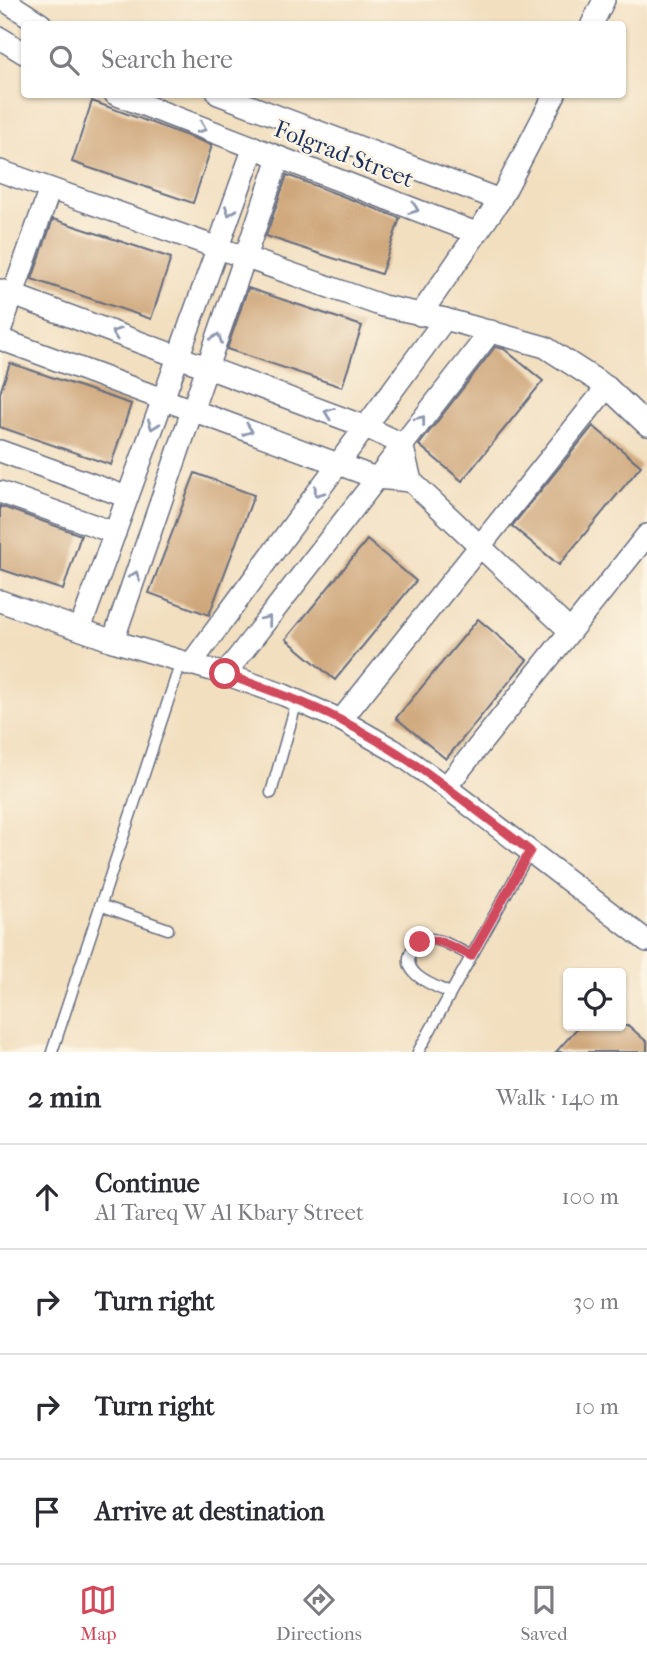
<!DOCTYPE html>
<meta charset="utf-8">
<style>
:root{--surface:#fff;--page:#f2f2f3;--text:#2b2b33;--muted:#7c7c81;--line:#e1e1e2;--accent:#d1495b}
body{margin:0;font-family:"IM FELL French Canon",serif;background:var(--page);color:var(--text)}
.controls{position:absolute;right:21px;bottom:21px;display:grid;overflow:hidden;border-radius:7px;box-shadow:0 2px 5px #0004}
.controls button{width:63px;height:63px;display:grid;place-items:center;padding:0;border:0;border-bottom:2px solid var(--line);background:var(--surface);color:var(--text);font:35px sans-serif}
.stop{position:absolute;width:21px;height:21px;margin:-16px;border:5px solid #d1495b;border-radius:50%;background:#fff}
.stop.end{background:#d1495b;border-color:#fff;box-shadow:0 2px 7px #0008}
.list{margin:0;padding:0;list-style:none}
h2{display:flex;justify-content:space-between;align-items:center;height:91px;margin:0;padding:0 28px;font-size:30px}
h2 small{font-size:23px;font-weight:400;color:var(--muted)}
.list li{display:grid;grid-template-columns:46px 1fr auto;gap:21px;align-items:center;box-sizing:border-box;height:105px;padding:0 28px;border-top:2px solid var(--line)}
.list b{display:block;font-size:26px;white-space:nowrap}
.list p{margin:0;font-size:23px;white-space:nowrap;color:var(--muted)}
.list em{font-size:23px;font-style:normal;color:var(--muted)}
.icon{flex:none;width:38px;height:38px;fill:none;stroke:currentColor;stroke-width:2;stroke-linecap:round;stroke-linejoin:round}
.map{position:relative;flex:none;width:647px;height:1052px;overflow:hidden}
.search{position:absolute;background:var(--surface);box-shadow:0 2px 5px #0004;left:21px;right:21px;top:21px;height:77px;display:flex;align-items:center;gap:18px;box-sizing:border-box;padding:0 24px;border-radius:7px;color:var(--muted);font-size:26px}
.sheet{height:511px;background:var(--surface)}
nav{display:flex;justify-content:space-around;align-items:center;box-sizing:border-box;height:98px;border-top:2px solid var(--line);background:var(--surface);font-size:19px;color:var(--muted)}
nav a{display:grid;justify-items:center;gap:4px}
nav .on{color:var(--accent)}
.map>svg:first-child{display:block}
</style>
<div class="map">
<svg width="647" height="1052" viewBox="0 0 647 1052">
<rect width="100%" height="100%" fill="#fcf5e5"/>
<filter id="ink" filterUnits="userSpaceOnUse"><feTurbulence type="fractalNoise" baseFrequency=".0143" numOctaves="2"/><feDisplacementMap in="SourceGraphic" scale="14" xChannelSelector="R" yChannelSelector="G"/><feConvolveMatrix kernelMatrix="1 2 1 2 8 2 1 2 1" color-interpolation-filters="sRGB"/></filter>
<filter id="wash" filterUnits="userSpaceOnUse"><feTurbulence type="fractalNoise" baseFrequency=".00686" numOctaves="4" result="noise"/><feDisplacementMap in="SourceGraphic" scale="28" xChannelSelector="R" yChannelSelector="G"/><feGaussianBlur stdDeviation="1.57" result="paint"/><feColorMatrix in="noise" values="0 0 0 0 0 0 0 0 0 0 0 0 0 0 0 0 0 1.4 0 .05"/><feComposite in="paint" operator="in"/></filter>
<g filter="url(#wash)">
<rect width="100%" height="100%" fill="#f2dfc0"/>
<g id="blocks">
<g fill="#cfa77b">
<polygon points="92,101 212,145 193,203 72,162"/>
<polygon points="287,175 400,218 381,274 266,236"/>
<polygon points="53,219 171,258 151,319 32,279"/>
<polygon points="248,288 362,326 342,387 227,349"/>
<polygon points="495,347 504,349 543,381 462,481 419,445"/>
<polygon points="10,363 131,404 111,465 0,427 0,393"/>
<polygon points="593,426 641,466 559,565 512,526"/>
<polygon points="195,473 254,495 209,615 149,593"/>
<polygon points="0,506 81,535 63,590 0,569"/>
<polygon points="367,540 416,581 335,680 286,639"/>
<polygon points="478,619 527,660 446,759 396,718"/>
<polygon points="579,1026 629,1026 647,1042 647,1052 556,1052"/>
</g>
</g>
</g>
<g filter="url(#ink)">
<use href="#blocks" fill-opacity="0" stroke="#666d80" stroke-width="2"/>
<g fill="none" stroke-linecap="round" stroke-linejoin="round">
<defs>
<g id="lane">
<polyline points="271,793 297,701"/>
<polyline points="100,905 168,929"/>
<path d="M450,993C435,986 398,974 412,950C416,943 422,940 430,939C443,939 459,950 471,956"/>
<polyline points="52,1052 181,662"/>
<polyline points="418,1052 530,851"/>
</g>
<g id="street">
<polyline points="4,0 41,24"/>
<polyline points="592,24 604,0"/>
<polyline points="0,38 24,53"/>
<polyline points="115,94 476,233"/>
<polyline points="218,94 500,200"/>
<polyline points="0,171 383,306 445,319 545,347 607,387 647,425"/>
<polyline points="0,290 366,427 402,444 411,481 570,631"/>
<polyline points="420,315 500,200 555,94"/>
<polyline points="0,331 50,189"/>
<polyline points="0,339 376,478 411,481"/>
<polyline points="0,451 127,497"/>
<polyline points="0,492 115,533"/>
<polyline points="0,601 113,641 225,674 284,695 341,720 395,751 446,787 647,941"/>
<polyline points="80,629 254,147"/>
<polyline points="113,641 279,158"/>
<polyline points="190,665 445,319"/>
<polyline points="225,674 491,331"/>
<polyline points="341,720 607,387"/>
<polyline points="446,787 647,535"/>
</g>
</defs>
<use href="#lane" stroke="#666d80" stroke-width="13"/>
<use href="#street" stroke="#666d80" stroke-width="24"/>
<use href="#lane" stroke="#fff" stroke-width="10"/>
<use href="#street" stroke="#fff" stroke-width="21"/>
</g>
<defs><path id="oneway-chevron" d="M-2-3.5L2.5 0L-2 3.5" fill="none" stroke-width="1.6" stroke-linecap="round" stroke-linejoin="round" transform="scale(1.75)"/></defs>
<g stroke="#8d97ae">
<use href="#oneway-chevron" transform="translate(202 128) rotate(21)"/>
<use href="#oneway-chevron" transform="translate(414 209) rotate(21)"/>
<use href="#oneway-chevron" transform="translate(230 211) rotate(110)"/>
<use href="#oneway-chevron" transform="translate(116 333) rotate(-160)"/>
<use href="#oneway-chevron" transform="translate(217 338) rotate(-71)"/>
<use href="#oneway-chevron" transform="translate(329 413) rotate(-160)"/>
<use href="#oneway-chevron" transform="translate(421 420) rotate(-52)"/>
<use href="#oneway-chevron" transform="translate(153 425) rotate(110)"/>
<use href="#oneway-chevron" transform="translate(248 430) rotate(20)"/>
<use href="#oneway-chevron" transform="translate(318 492) rotate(126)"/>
<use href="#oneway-chevron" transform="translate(135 576) rotate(-71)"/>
<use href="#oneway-chevron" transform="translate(267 620) rotate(-52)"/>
</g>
</g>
<g fill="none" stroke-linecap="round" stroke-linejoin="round" filter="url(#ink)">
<path stroke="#d1495b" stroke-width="9" d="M225,674C264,688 303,701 340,720C409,754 469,805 530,851L471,956C454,948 438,936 420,942"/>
</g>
<g text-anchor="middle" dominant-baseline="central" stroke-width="5" stroke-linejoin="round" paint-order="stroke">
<g font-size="24" fill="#1b2f5e" stroke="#fcf5e5">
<text transform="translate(344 154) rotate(21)">Folgrad Street</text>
</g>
</g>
</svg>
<div class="controls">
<button><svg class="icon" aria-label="locate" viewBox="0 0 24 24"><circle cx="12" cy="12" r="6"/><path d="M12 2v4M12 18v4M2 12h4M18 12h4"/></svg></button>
</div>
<div class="stop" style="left:225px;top:674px"></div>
<div class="stop end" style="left:420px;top:942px"></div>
<div class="search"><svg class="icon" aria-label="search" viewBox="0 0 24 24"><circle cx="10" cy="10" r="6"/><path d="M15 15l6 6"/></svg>Search here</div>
</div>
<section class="sheet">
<h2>2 min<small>Walk · 140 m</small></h2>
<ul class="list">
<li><svg class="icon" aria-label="ahead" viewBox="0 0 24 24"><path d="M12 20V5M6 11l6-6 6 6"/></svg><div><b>Continue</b><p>Al Tareq W Al Kbary Street</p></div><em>100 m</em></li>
<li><svg class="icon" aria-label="right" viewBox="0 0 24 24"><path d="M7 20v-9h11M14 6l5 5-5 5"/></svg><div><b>Turn right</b></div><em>30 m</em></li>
<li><svg class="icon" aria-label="right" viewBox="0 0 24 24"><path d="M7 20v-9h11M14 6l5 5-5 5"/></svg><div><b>Turn right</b></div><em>10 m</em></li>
<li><svg class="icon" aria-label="arrive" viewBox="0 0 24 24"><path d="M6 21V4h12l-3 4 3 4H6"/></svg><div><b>Arrive at destination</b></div></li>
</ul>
</section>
<nav>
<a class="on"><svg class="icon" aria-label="map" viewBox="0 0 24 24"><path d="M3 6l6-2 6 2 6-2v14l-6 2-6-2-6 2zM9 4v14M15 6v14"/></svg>Map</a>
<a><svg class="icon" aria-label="directions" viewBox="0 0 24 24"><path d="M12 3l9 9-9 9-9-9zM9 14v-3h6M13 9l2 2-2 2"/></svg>Directions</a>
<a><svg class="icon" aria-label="saved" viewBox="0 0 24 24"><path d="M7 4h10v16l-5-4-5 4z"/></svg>Saved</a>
</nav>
